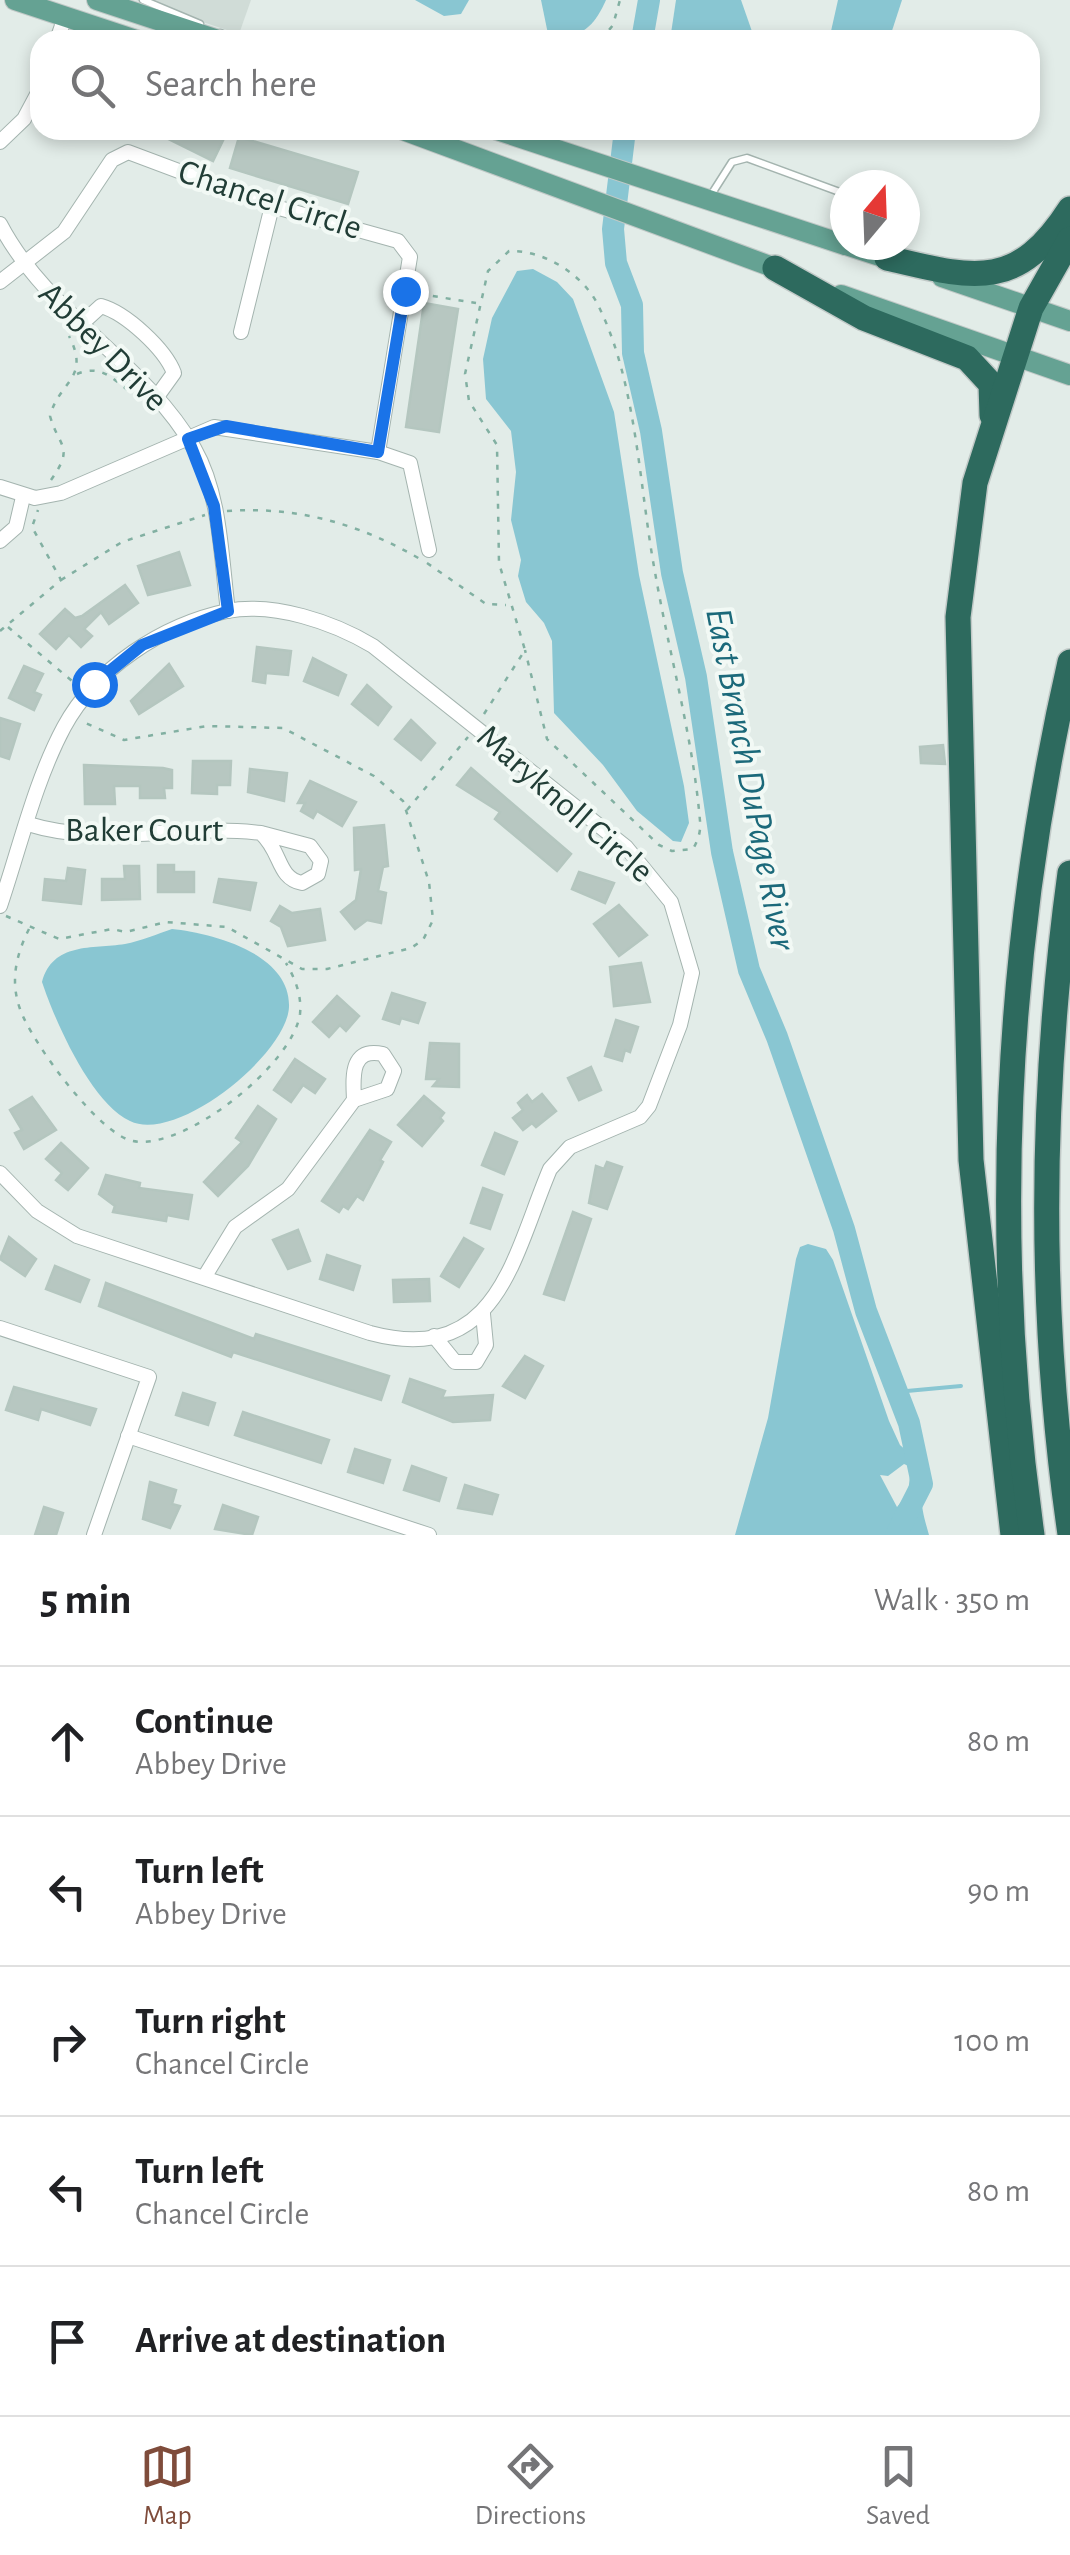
<!DOCTYPE html>
<meta charset="utf-8">
<style>
:root{--surface:#fff;--page:#f6f6f6;--text:#202124;--muted:#757577;--line:#e0e0e0;--accent:#7f4c3b}
body{margin:0;font-family:"Alegreya Sans",sans-serif;background:var(--page);color:var(--text)}
.compass{position:absolute;left:830px;top:170px;width:90px;height:90px;border-radius:50%;background:var(--surface);box-shadow:0 5px 15px #0003;rotate:19deg}
.stop{position:absolute;width:30px;height:30px;margin:-22px;border:8px solid #1a73e8;border-radius:50%;background:#fff}
.stop.end{background:#1a73e8;border-color:#fff;box-shadow:0 2px 10px #0008}
.list{margin:0;padding:0;list-style:none}
h2{display:flex;justify-content:space-between;align-items:center;height:130px;margin:0;padding:0 40px;font-size:42px}
h2 small{font-size:32px;font-weight:400;color:var(--muted)}
.list li{display:grid;grid-template-columns:65px 1fr auto;gap:30px;align-items:center;box-sizing:border-box;height:150px;padding:0 40px;border-top:2px solid var(--line)}
.list b{display:block;font-size:38px;white-space:nowrap}
.list p{margin:0;font-size:32px;white-space:nowrap;color:var(--muted)}
.list em{font-size:32px;font-style:normal;color:var(--muted)}
.icon{flex:none;width:55px;height:55px;fill:none;stroke:currentColor;stroke-width:2;stroke-linecap:round;stroke-linejoin:round}
.map{position:relative;flex:none;width:1070px;height:1535px;overflow:hidden}
.search{position:absolute;background:var(--surface);box-shadow:0 5px 15px #0003;left:30px;right:30px;top:30px;height:110px;display:flex;align-items:center;gap:25px;box-sizing:border-box;padding:0 35px;border-radius:30px;color:var(--muted);font-size:38px}
.sheet{height:880px;background:var(--surface)}
nav{display:flex;justify-content:space-around;align-items:center;box-sizing:border-box;height:140px;border-top:2px solid var(--line);background:var(--surface);font-size:28px;color:var(--muted)}
nav a{display:grid;justify-items:center;gap:5px}
nav .on{color:var(--accent)}
.map>svg:first-child{display:block}
</style>
<div class="map">
<svg width="1070" height="1535" viewBox="0 0 1070 1535">
<rect width="100%" height="100%" fill="#e2ece8"/>
<polygon fill="#d0dcd7" points="136,0 251,0 239,34"/>
<g fill="#89c6d2" fill-rule="evenodd">
<polygon points="415,0 469,0 461,14 444,16"/>
<path d="M541,0H606C594,27 579,42 548,34Z"/>
<polygon points="676,0 741,0 755,40 670,40"/>
<polygon points="838,0 902,0 889,40 829,40"/>
<polygon points="533,269 557,282 573,299 614,412 639,575 684,786 689,823 681,842 673,841 637,811 603,765 554,713 552,641 544,623 526,602 518,576 521,560 511,520 516,472 511,431 486,399 483,359 492,318 517,271"/>
<path d="M172,929C211,933 291,953 289,1007C287,1054 177,1144 130,1121C91,1103 55,1021 42,982C53,942 92,949 125,944C141,941 157,934 172,929Z"/>
<path d="M808,1244L826,1249L833,1260L889,1421L900,1445L927,1469C918,1495 921,1507 929,1535H735L768,1418L796,1259L800,1247ZM904,1464L911,1467L908,1493L897,1507L880,1475L888,1476Z"/>
</g>
<g fill="none" stroke-linecap="round" stroke-linejoin="round">
<polyline stroke="#89c6d2" stroke-width="4" points="896,1392 961,1386"/>
<g stroke="#89c6d2" stroke-width="22">
<polyline points="642,40 649,0"/>
<polyline points="625,130 613,229 616,263 632,305 633,353 651,431 672,573 696,677 722,852 749,970 777,1037 844,1229 866,1311 909,1423 922,1484 896,1535"/>
</g>
</g>
<g fill="#b7c7c1" stroke="#b4c6bf" stroke-width="2.5">
<polygon points="150,130 228,130 213,161"/>
<polygon points="239,137 358,172 348,204 230,168"/>
<polygon points="424,303 458,309 439,432 406,427"/>
<polygon points="179,552 190,585 148,595 138,566"/>
<polygon points="125,585 138,603 109,624 101,612 84,629 92,636 81,647 69,635 56,649 40,634 65,609 75,618 82,616"/>
<polygon points="257,647 291,651 288,675 266,673 265,683 253,681"/>
<polygon points="313,658 346,675 338,695 304,681"/>
<polygon points="169,664 183,686 139,714 131,701"/>
<polygon points="24,666 43,674 34,692 41,695 34,710 9,698"/>
<polygon points="367,685 391,707 378,725 352,704"/>
<polygon points="0,718 20,724 9,759 0,756"/>
<polygon points="411,720 435,743 421,760 395,739"/>
<polygon points="943,745 945,764 921,763 920,747"/>
<polygon points="193,761 231,761 230,785 217,785 217,794 192,793"/>
<polygon points="84,765 163,768 172,770 172,788 164,788 165,798 140,798 140,786 114,786 115,804 85,804"/>
<polygon points="471,768 571,854 557,871 495,819 500,812 457,785"/>
<polygon points="250,769 287,773 284,801 248,792"/>
<polygon points="310,781 356,802 342,826 317,811 313,818 301,811 305,803 298,803"/>
<polygon points="384,825 388,866 383,867 378,891 386,893 381,923 367,920 355,929 341,912 356,900 358,888 361,869 355,870 354,828"/>
<polygon points="158,865 174,865 174,872 194,872 194,892 158,892"/>
<polygon points="124,866 139,866 140,899 102,900 102,879 125,879"/>
<polygon points="68,868 85,870 81,904 43,900 45,879 66,881"/>
<polygon points="579,872 614,883 605,903 572,889"/>
<polygon points="219,879 256,883 250,910 214,902"/>
<polygon points="619,905 647,935 619,956 594,924"/>
<polygon points="280,906 292,913 320,909 325,940 288,946 281,927 271,921"/>
<polygon points="641,963 650,1002 614,1006 610,967"/>
<polygon points="392,993 425,1003 418,1023 401,1018 399,1024 383,1019"/>
<polygon points="337,996 359,1016 346,1031 340,1025 329,1037 313,1022"/>
<polygon points="616,1020 638,1027 630,1052 625,1050 622,1061 605,1056"/>
<polygon points="430,1043 459,1044 459,1087 433,1086 439,1079 426,1079"/>
<polygon points="295,1059 325,1079 315,1093 303,1085 291,1102 274,1090"/>
<polygon points="591,1067 601,1090 579,1100 568,1078"/>
<polygon points="542,1094 556,1111 536,1127 532,1123 523,1130 513,1118 523,1110 518,1103 527,1095 532,1102"/>
<polygon points="424,1096 444,1113 440,1118 443,1121 422,1146 398,1125"/>
<polygon points="32,1097 56,1130 24,1149 15,1133 22,1130 10,1110"/>
<polygon points="258,1106 276,1119 248,1166 218,1196 204,1182 242,1142 236,1138"/>
<polygon points="370,1130 391,1142 380,1160 383,1162 363,1200 357,1196 348,1209 343,1206 339,1212 322,1201"/>
<polygon points="495,1133 517,1142 504,1174 482,1165"/>
<polygon points="61,1143 88,1168 68,1190 56,1180 62,1173 46,1159"/>
<polygon points="607,1162 622,1167 607,1209 589,1203 596,1166 604,1169"/>
<polygon points="106,1175 140,1183 139,1188 192,1195 188,1219 167,1215 166,1221 113,1212 115,1206 99,1194"/>
<polygon points="483,1188 502,1195 490,1229 471,1223"/>
<polygon points="573,1212 591,1219 564,1300 544,1294"/>
<polygon points="298,1230 310,1261 288,1269 273,1240"/>
<polygon points="9,1237 36,1259 25,1276 0,1259"/>
<polygon points="464,1238 483,1249 459,1287 441,1276"/>
<polygon points="327,1255 360,1266 353,1290 320,1279"/>
<polygon points="55,1266 89,1280 80,1302 46,1289"/>
<polygon points="429,1279 430,1301 394,1302 393,1280"/>
<polygon points="106,1283 254,1339 256,1334 389,1376 381,1400 233,1352 231,1357 99,1306"/>
<polygon points="525,1356 543,1366 525,1398 503,1386"/>
<polygon points="410,1379 445,1391 442,1398 493,1395 490,1420 453,1422 403,1402"/>
<polygon points="14,1387 96,1409 90,1425 41,1409 38,1420 6,1410"/>
<polygon points="183,1393 215,1403 208,1425 176,1415"/>
<polygon points="243,1412 329,1440 321,1463 235,1435"/>
<polygon points="355,1449 390,1460 383,1483 348,1472"/>
<polygon points="412,1466 446,1478 439,1501 404,1490"/>
<polygon points="150,1482 176,1490 172,1504 180,1506 170,1528 143,1519"/>
<polygon points="465,1485 498,1495 492,1514 458,1508"/>
<polygon points="223,1505 258,1517 252,1535 215,1529"/>
<polygon points="44,1507 63,1513 56,1535 35,1535"/>
</g>
<g fill="none" stroke-linecap="round" stroke-linejoin="round">
<defs>
<g id="service">
<polyline points="143,0 200,24"/>
<polyline points="220,33 238,40"/>
<polyline points="711,195 732,162 747,158 845,194"/>
</g>
<g id="minor">
<polyline points="57,40 65,17"/>
<polyline points="0,142 24,119 40,89"/>
<path d="M0,224C48,316 144,361 194,448C221,495 221,558 228,611"/>
<polyline points="0,282 64,232 112,160 128,152 272,206 398,241 410,257 378,452 214,427 61,493 35,498 0,487"/>
<path d="M79,326L101,306C126,313 165,349 174,373L156,398"/>
<polyline points="241,332 272,206"/>
<polyline points="378,452 410,463 429,550"/>
<polyline points="0,541 16,527 23,497"/>
<path d="M28,824C105,848 181,823 261,833C282,852 277,878 302,883L318,874L321,861L310,846L261,833"/>
<path d="M0,906C20,847 35,781 64,727C96,668 162,625 227,611C274,602 333,622 373,646L626,847L671,902L692,973L680,1025L649,1106L640,1117L570,1147L550,1169C513,1256 498,1367 370,1333L77,1236L37,1211L0,1173"/>
<path d="M205,1276L235,1227L288,1189L354,1100L387,1089L394,1071L383,1054C350,1047 353,1077 354,1100"/>
<polyline points="0,1328 149,1377 94,1535"/>
<polyline points="434,1336 455,1362 476,1362 486,1345 483,1314"/>
<polyline points="128,1436 429,1535"/>
</g>
<g id="primary">
<polyline points="15,0 136,40"/>
<polyline points="97,0 218,40"/>
<polyline points="403,130 786,272"/>
<polyline points="497,130 845,245"/>
<polyline points="846,245 901,263"/>
<polyline points="942,277 1070,321"/>
<polyline points="841,295 1070,375"/>
</g>
<g id="motorway">
<path d="M887,258C972,278 1016,293 1070,209"/>
<polyline points="775,268 864,318 967,358 991,384 992,415"/>
<path d="M1070,873C1040,1092 1038,1314 1070,1534"/>
<polyline points="1013,1535 971,1160 958,617 975,483 1031,308 1070,239"/>
<path d="M1032,1535C991,1244 1004,948 1070,662"/>
</g>
</defs>
<use href="#service" stroke="#a4b4af" stroke-width="9"/>
<use href="#minor" stroke="#a4b4af" stroke-width="16"/>
<use href="#primary" stroke="#c1c9c7" stroke-width="22"/>
<use href="#motorway" stroke="#c1c9c7" stroke-width="28"/>
<g stroke="#82b0a2" stroke-width="2.5" stroke-dasharray="5 8" stroke-linecap="butt">
<polyline points="601,40 613,25 620,0"/>
<polyline points="420,294 476,303"/>
<path d="M77,374C105,362 117,385 139,398"/>
<path d="M51,480C75,446 59,448 50,416C59,381 91,379 69,336"/>
<path d="M227,511C297,506 360,524 420,559"/>
<polyline points="427,563 486,604 506,605"/>
<polyline points="61,580 122,542 205,515"/>
<polyline points="8,627 78,686"/>
<polyline points="0,631 61,580 32,527 38,510"/>
<path d="M484,714L525,650L499,563L497,445L469,401L465,374L488,271L509,251C543,250 581,273 597,303C637,381 639,487 655,572C669,654 693,737 700,821C701,832 698,840 693,849L672,851L659,845L547,739L525,650"/>
<polyline points="407,810 468,737"/>
<polyline points="6,916 59,939 112,929 126,932 166,922 227,927 302,969 327,969 411,948 423,940 433,920 429,882 403,801 374,776 283,728 207,726 124,740 81,721"/>
<path d="M29,929C16,955 10,981 20,1009C31,1041 99,1135 133,1141C185,1151 293,1064 300,1014C302,996 295,978 286,963"/>
</g>
<use href="#service" stroke="#fff" stroke-width="6"/>
<use href="#minor" stroke="#fff" stroke-width="14"/>
<use href="#primary" stroke="#65a293" stroke-width="20"/>
<use href="#motorway" stroke="#2d6a5e" stroke-width="25"/>
</g>
<g fill="none" stroke-linecap="round" stroke-linejoin="round">
<polyline stroke="#1a73e8" stroke-width="12" points="94,684 142,645 228,611 214,506 188,439 226,426 378,452 405,291"/>
</g>
<g text-anchor="middle" dominant-baseline="central" stroke-width="8" stroke-linejoin="round" paint-order="stroke">
<g font-size="35" fill="#213d36" stroke="#f2f9f5">
<text transform="translate(270 200) rotate(18)">Chancel Circle</text>
<text transform="translate(103 347) rotate(45)">Abbey Drive</text>
<text transform="translate(565 804) rotate(41)">Maryknoll Circle</text>
<text x="144" y="830">Baker Court</text>
</g>
<g font-size="38" font-style="italic" fill="#1b697a" stroke="#f2f9f5">
<text transform="translate(750 779) rotate(79)">East Branch DuPage River</text>
</g>
</g>
</svg>
<svg class="compass" viewBox="-18 -18 36 36"><path d="M0-13l5 13h-10z" fill="#e53935"/><path d="M0 13l5-13h-10z" fill="#757577"/></svg>
<div class="stop" style="left:94px;top:684px"></div>
<div class="stop end" style="left:405px;top:291px"></div>
<div class="search"><svg class="icon" aria-label="search" viewBox="0 0 24 24"><circle cx="10" cy="10" r="6"/><path d="M15 15l6 6"/></svg>Search here</div>
</div>
<section class="sheet">
<h2>5 min<small>Walk · 350 m</small></h2>
<ul class="list">
<li><svg class="icon" aria-label="ahead" viewBox="0 0 24 24"><path d="M12 20V5M6 11l6-6 6 6"/></svg><div><b>Continue</b><p>Abbey Drive</p></div><em>80 m</em></li>
<li><svg class="icon" aria-label="left" viewBox="0 0 24 24"><path d="M17 20v-9H6M10 6l-5 5 5 5"/></svg><div><b>Turn left</b><p>Abbey Drive</p></div><em>90 m</em></li>
<li><svg class="icon" aria-label="right" viewBox="0 0 24 24"><path d="M7 20v-9h11M14 6l5 5-5 5"/></svg><div><b>Turn right</b><p>Chancel Circle</p></div><em>100 m</em></li>
<li><svg class="icon" aria-label="left" viewBox="0 0 24 24"><path d="M17 20v-9H6M10 6l-5 5 5 5"/></svg><div><b>Turn left</b><p>Chancel Circle</p></div><em>80 m</em></li>
<li><svg class="icon" aria-label="arrive" viewBox="0 0 24 24"><path d="M6 21V4h12l-3 4 3 4H6"/></svg><div><b>Arrive at destination</b></div></li>
</ul>
</section>
<nav>
<a class="on"><svg class="icon" aria-label="map" viewBox="0 0 24 24"><path d="M3 6l6-2 6 2 6-2v14l-6 2-6-2-6 2zM9 4v14M15 6v14"/></svg>Map</a>
<a><svg class="icon" aria-label="directions" viewBox="0 0 24 24"><path d="M12 3l9 9-9 9-9-9zM9 14v-3h6M13 9l2 2-2 2"/></svg>Directions</a>
<a><svg class="icon" aria-label="saved" viewBox="0 0 24 24"><path d="M7 4h10v16l-5-4-5 4z"/></svg>Saved</a>
</nav>
